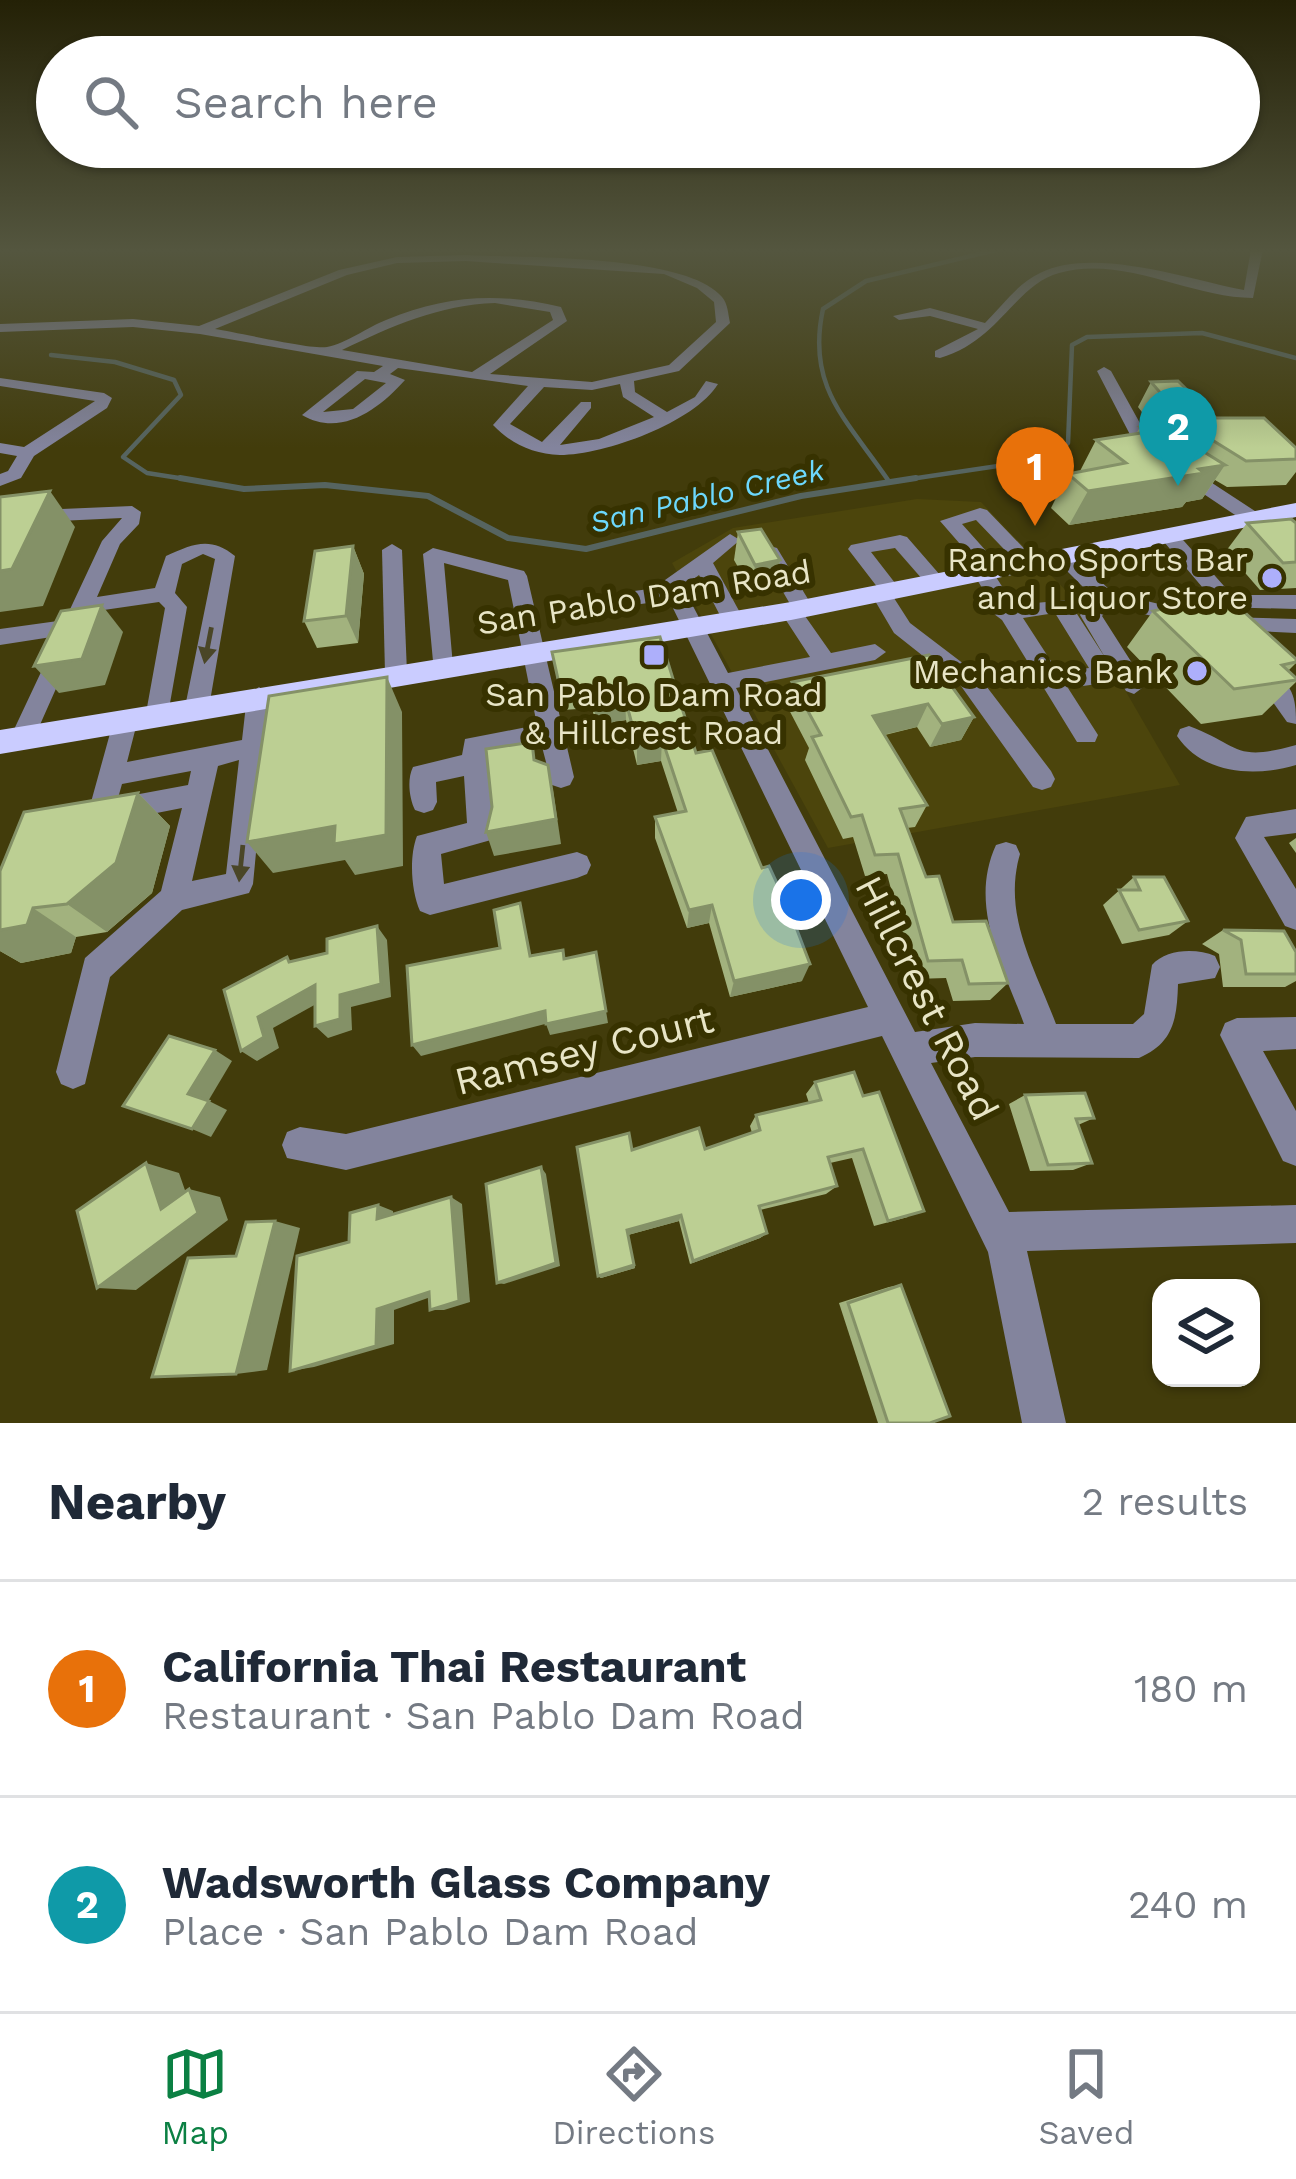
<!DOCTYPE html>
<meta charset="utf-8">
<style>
:root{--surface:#fff;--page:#f2f2f3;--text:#1f2937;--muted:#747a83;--line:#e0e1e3;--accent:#0b8043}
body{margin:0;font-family:"Work Sans",sans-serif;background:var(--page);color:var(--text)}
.controls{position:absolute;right:36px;bottom:36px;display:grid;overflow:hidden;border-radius:24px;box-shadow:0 3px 9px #0004}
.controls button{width:108px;height:108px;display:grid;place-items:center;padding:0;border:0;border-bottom:3px solid var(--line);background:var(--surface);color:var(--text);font:60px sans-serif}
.you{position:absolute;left:801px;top:900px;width:42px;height:42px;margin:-30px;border:9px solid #fff;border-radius:50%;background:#1a73e8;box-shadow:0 0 0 18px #1a73e833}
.badge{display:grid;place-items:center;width:78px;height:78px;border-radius:50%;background:var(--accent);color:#fff;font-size:39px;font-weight:700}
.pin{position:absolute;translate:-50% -99px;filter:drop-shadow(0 3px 6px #0008)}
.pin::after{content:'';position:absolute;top:63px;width:42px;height:36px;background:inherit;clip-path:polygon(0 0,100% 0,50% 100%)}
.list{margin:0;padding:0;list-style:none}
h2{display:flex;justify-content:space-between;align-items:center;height:156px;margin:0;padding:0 48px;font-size:51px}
h2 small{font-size:39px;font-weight:400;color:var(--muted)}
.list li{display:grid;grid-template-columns:78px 1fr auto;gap:36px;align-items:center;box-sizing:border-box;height:216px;padding:0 48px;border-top:3px solid var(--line)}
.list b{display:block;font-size:45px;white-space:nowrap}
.list p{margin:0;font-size:39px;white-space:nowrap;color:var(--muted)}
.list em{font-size:39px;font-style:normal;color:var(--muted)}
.icon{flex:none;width:66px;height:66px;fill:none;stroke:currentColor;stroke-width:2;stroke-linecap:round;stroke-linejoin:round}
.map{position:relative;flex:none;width:1296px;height:1423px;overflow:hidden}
.search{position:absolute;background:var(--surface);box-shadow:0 3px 9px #0004;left:36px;right:36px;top:36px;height:132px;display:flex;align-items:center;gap:30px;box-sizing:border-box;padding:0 42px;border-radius:66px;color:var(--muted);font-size:45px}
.sheet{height:588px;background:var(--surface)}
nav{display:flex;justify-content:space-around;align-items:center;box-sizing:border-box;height:168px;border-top:3px solid var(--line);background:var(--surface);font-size:33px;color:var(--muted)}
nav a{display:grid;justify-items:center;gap:6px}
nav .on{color:var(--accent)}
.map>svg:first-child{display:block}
</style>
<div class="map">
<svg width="1296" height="1423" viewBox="0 0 1296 1423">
<rect width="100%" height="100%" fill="#423c0b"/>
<polygon fill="#4c450c" points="917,499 981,502 1070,595 1180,785 828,848 672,563 733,528"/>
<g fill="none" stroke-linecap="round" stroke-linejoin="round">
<g stroke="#566460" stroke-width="4.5">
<polyline points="51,355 115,362 174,380 181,395 123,457 147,473 198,481"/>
<path d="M888,480C847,420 806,387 823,309L866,281L1000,249"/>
<polyline points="897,481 1051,458 1068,443 1072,345 1087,337 1202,333 1296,358"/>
</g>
<polyline stroke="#566460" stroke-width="6" points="180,478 244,489 325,485 428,496 508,538 586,549 801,496 916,478"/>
<g fill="#83849d" fill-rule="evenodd">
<path d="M1251,249H1263L1253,298C1190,298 1124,255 1059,273C1015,285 999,341 940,358L935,357V351L978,329L930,316L899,320L893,316L930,308L985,323C1002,306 1018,283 1040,273C1093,246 1188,279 1244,290Z"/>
<path d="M466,255C524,258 686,254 722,297C728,304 728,314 730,323L679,371L634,381L635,392L667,412L695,397L706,381L718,384C695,422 605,455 560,455C533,454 511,444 493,425L528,386L398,368L390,374L405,380C379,409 341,438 302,415L357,371L374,372L383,366L200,334L133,327L0,332V324L133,319L199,326L339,270L397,257ZM466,261L664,274L697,288L714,302L716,322L669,365L592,382L490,374L567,321L561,307C498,292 446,295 386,320C368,327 345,344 327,347C312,350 236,332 215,329L347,275L397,263ZM495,303L550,312L553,320L472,372L342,350C392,326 439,305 495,303ZM365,379L386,383L353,409L323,412ZM620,384L623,397L654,417L599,439L560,445L591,408V402H581L542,442L510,424L544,387L592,390Z"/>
<polygon points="1104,367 1111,371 1151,443 1261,515 1296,546 1296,562 1247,523 1138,450 1097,371"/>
<polygon points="0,378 104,393 112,398 107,408 34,456 21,478 0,486 0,474 8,471 17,456 0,453 0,443 24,447 95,401 0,386"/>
<path d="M132,506L141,512L139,524L120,544L97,597L155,588L166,556C193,544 210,536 235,556L209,707L197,716L185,707L215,559L203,554L182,564L175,593L187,607L167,720H149L146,713L165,608L159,602L90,612L31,745H13L10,738L58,636L0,645V629L65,620L102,541L122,518L38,522L29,516L38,510Z"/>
<path d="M980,508L987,510L1039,564L1036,568H1022L976,520L962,524L1004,571L996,577L1014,605L1068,600L1106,659L1080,615L1094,598L1057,561V553H1071L1113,593L1201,614L1204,619L1193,626L1111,606L1102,616L1146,685L1134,694L1126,691L1116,675L1105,683L1068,688L1098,735L1095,742H1077L1002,620L994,614L996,611L973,573L980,567L940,521ZM1055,613L1089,668L1058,672L1023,618Z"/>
<polygon points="1169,530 1176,532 1232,595 1296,595 1296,609 1219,607 1159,536"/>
<path d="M730,534L740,540L713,563L744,620L741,625H725L699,575L683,587L728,673L810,657L780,611L790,604L760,552L770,546L777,548L814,609L805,616L831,653L875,644L886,652L875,660L736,688L915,1032L975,1023L1024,1024C1003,966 968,906 996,845L1006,842L1016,845L1020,854C1002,915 1035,968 1056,1024H1133L1144,1014L1152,965C1166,949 1196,948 1215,956L1220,967L1215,978L1178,984C1177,1018 1174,1043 1139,1058L975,1057L931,1063L1009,1212L1296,1205V1243L1027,1251L1066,1423H1022L988,1252L882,1036L346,1170L287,1158L282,1145L287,1132L300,1127L346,1134L868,1007L669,600L613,608L603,601L613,594L663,587L665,580Z"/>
<polygon points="900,535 907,537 947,583 937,590 930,588 895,548 871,552 902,592 894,598 910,623 977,674 1051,771 1055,779 1051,787 1042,790 1033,787 961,686 894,633 871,594 878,588 848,549 851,545"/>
<polygon points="392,544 402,550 407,673 396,681 385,673 382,550"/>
<path d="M433,548L524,571L527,576L574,777L570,785L561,788L552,785L541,743L487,753L495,832L491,840L441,854L444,884L577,852L587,856L591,865L587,874L577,878L430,915L420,911C411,891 409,856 417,836L467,823L464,776L436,782L437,802L433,810L424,813L415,810C409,798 407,779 413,767L462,755L465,739L537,725L508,580L444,563L453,666L442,674L434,672L423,554Z"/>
<polygon points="1226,617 1296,619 1296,633 1218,629 1215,624"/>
<path d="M1272,675C1295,683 1296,704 1296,724L1287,722L1260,684Z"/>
<path d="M259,687L271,696L253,884L249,893L182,910L110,977L85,1084L73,1089L61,1084L56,1072L85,958L161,891L182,808L101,824L92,821L88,813L114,719L117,712H135L138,719L127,762L242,740L247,696ZM239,760L226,874L192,881L218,766ZM191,771L188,785L118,798L122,784Z"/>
<path d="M1189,726C1240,745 1233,763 1296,745V765C1256,777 1203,775 1177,736L1180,729Z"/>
<polygon points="1296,809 1296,833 1264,837 1296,889 1296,930 1285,926 1235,838 1246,817"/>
<polygon points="1296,1017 1296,1049 1263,1051 1296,1111 1296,1166 1283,1161 1220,1035 1225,1023 1237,1018"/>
</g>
<polygon fill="#caccff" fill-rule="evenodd" points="1296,503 1296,517 791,620 0,754 0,730 791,602"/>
</g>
<g fill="#a2b27e">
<polygon points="1151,382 1216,418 1296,448 1296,472 1286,485 1227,487 1215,480 1202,499 1186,502 1182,507 1069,525 1051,508 1068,474 1080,471 1096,440 1136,434 1140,427 1152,425 1138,407"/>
<polygon points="1247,523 1296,523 1296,588 1260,590 1226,551"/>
<polygon points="738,532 780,560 775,588 752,592 734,560"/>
<polygon points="353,546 364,574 358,643 317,648 304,621"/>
<polygon points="1214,607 1296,659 1296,663 1288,671 1296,678 1296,682 1262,715 1201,724 1127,647 1153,611"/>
<polygon points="660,637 696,753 802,981 730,997 709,923 687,928 655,838 655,817 678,813 661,761 637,765 626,720 596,725 592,708 563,710 552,652"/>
<polygon points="929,655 974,717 961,740 930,747 917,727 885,735 927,805 915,827 907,828 926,877 953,922 1008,983 990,1000 953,1001 946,978 915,979 887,874 865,876 853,837 843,839 805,760 809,748 787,706 792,682"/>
<polygon points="138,793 170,826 152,893 107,932 76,937 71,953 21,963 0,951 0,871"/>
<polygon points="1296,838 1296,853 1289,843"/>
<polygon points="1134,877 1188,921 1169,935 1122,944 1103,905"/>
<polygon points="1223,930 1296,952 1296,981 1285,987 1223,987 1219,954 1202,944"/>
<polygon points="854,1072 908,1217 874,1226 852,1158 830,1163 837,1186 826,1194 760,1210 767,1233 760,1238 690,1264 679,1221 628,1235 635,1268 601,1278 598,1276 632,1150 705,1149 752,1133 750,1126 756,1115 809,1103 806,1094 815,1082"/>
<polygon points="1025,1095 1094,1118 1078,1125 1092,1163 1073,1170 1030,1171 1009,1104"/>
<polygon points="901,1285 930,1423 878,1423 839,1303 889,1287"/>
</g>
<g fill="#849167">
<polygon points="1225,465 1202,499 1186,502 1182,507 1069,525 1088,491"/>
<polygon points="50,491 75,527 43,606 0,612 0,571"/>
<polygon points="353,546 364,574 358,643 346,616"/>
<polygon points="780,560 775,588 752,592 755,565"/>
<polygon points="102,605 123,632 105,685 59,693 34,666"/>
<polygon points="387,677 402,712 403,866 355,875 345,860 273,873 247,842 335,826"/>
<polygon points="625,698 626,720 596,725 594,703"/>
<polygon points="928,704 917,727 865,739 873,716"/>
<polygon points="974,717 961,740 930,747 942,724"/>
<polygon points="662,739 661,761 637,765 637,743"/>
<polygon points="553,790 561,844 494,856 486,832"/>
<polygon points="138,793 170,826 152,893 107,932 67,904"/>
<polygon points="712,905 709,923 687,928 689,910"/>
<polygon points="33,908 76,937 71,953 21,963 0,951 0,930"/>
<polygon points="377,926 387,940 391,997 351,1007 352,1030 328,1038 315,1026 340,995"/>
<polygon points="810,964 802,981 730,997 734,981"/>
<polygon points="315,985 327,998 273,1028 279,1048 257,1061 241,1051 258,1017"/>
<polygon points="545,1011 549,1023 421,1056 412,1045"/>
<polygon points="606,1011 608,1023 550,1035 546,1024"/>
<polygon points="215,1050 232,1061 207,1103 188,1094"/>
<polygon points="209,1101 227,1110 211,1137 192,1129"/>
<polygon points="146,1163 179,1173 194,1216 189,1189 220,1197 228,1220 136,1290 97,1288 161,1209"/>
<polygon points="541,1167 546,1174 560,1266 504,1284 497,1283"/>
<polygon points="451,1197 462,1204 470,1302 444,1310 430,1310"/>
<polygon points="378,1205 393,1211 393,1225 377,1219"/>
<polygon points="681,1215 679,1221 628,1235 635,1268 601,1278 598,1276 627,1230"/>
<polygon points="275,1221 300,1228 267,1370 236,1374"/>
<polygon points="767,1233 760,1238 690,1264 693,1261"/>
<polygon points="429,1292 442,1293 394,1310 394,1344 314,1367 290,1371 377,1309"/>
</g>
<g fill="#bccf93" stroke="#849167" stroke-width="3">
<polygon points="1178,381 1216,418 1264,418 1296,448 1296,459 1246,461 1188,425 1151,382"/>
<polygon points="1159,424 1225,465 1199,469 1204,473 1088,491 1068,474 1126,463 1096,440 1147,432 1140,427"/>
<polygon points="50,491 12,569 0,571 0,497"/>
<polygon points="1291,519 1296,523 1296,562 1283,563 1247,523"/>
<polygon points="761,529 780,560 755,565 738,532"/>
<polygon points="353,546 346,616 304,621 315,551"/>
<polygon points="1206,599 1214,607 1233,602 1296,659 1296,662 1282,665 1296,678 1296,680 1234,689 1153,611"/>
<polygon points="102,605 82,659 34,666 61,611"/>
<polygon points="660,637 696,753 712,750 762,868 769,866 789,909 810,964 734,981 712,905 689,910 655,817 686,811 662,739 637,743 625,698 594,703 590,685 560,688 552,652"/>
<polygon points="929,655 974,717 942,724 928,704 873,716 927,805 900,809 926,877 939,876 953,922 986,921 1008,983 969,984 962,960 928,961 898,854 875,855 862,815 851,817 812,737 821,735 792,682"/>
<polygon points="387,677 386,835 334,844 335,826 247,842 269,696"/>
<polygon points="532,742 534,760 548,765 556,819 486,832 492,807 486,749"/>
<polygon points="138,793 116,863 67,904 33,908 27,925 0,930 0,871 24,812"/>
<polygon points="1134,877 1164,877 1188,921 1139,930 1119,890 1140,890"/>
<polygon points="520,903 530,956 563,950 564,959 596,952 606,1011 546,1024 545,1011 412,1045 407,966 500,948 494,910"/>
<polygon points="377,926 381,984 340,995 340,1019 315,1026 315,985 258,1017 264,1037 241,1051 224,990 287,957 289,962 327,953 327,939"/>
<polygon points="1223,930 1284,931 1296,952 1296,974 1246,974 1241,940"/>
<polygon points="169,1036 215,1050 188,1094 209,1101 192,1129 123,1106"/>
<polygon points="854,1072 863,1096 879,1092 924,1211 888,1221 863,1149 828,1157 837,1186 759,1206 767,1233 693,1261 681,1215 627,1230 634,1265 598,1276 577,1147 629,1133 632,1150 699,1128 705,1149 760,1130 756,1115 821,1100 815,1082"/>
<polygon points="1085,1093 1094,1118 1076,1119 1092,1163 1048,1165 1025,1095"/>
<polygon points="146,1163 161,1209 189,1189 198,1213 97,1288 77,1211"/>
<polygon points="541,1167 556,1263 497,1283 486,1184"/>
<polygon points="451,1197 459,1301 430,1310 429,1292 377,1309 376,1346 290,1371 297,1256 349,1242 350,1213 378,1205 377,1219"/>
<polygon points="275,1221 236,1374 152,1377 188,1258 236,1256 246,1222"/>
<polygon points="901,1285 950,1416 930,1423 888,1423 848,1303"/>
</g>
<defs><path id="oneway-solid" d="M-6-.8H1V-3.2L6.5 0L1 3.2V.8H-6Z" transform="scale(3)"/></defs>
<g fill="#4a4627">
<use href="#oneway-solid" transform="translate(208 645) rotate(101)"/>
<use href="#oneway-solid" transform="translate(241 863) rotate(96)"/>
</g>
<linearGradient id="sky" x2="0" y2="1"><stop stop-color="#242106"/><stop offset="0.56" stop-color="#54563f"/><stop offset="1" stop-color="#54563f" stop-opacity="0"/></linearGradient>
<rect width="1296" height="448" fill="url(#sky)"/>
<g fill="#adaffb" stroke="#373200" stroke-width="4.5">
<circle cx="1272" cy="578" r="12"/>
<rect x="642" y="643" width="24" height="24" rx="6"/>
<circle cx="1197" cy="671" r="12"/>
</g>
<g text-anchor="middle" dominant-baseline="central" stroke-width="12" stroke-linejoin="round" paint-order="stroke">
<g font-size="30" font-style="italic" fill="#6cd8fd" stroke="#373200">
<text transform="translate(707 496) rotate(-13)">San Pablo Creek</text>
</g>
<g font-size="33" fill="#e8e5c6" stroke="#373200" text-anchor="end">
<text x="1248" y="559">Rancho Sports Bar<tspan x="1248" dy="38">and Liquor Store</tspan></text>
<text x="1173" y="671">Mechanics Bank</text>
<text x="654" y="694" text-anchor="middle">San Pablo Dam Road<tspan x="654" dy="38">&amp; Hillcrest Road</tspan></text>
</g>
<g font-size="33" fill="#e8e5c6" stroke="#373200">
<text transform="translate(644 597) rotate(-9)">San Pablo Dam Road</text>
</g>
<g font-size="39" fill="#e8e5c6" stroke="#373200">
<text transform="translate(927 998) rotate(63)">Hillcrest Road</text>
<text transform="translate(584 1050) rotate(-14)">Ramsey Court</text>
</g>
</g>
</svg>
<div class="controls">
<button><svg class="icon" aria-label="layers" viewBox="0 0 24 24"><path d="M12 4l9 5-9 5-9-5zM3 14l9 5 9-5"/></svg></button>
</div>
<div class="you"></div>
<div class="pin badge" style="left:1035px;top:526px;background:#e8710a">1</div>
<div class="pin badge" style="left:1178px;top:486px;background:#0f9aa8">2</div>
<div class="search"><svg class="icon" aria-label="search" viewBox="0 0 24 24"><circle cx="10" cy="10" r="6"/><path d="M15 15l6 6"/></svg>Search here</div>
</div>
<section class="sheet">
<h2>Nearby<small>2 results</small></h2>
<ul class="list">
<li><span class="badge" style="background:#e8710a">1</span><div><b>California Thai Restaurant</b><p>Restaurant · San Pablo Dam Road</p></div><em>180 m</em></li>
<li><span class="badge" style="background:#0f9aa8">2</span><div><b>Wadsworth Glass Company</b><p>Place · San Pablo Dam Road</p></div><em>240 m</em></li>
</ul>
</section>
<nav>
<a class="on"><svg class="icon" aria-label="map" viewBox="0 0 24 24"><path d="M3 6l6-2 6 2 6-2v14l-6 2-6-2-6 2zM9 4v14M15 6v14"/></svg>Map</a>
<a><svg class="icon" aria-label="directions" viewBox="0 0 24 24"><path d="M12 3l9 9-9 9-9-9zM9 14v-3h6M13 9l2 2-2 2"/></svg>Directions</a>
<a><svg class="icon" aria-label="saved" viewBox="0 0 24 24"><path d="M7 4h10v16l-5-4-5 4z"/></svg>Saved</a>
</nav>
